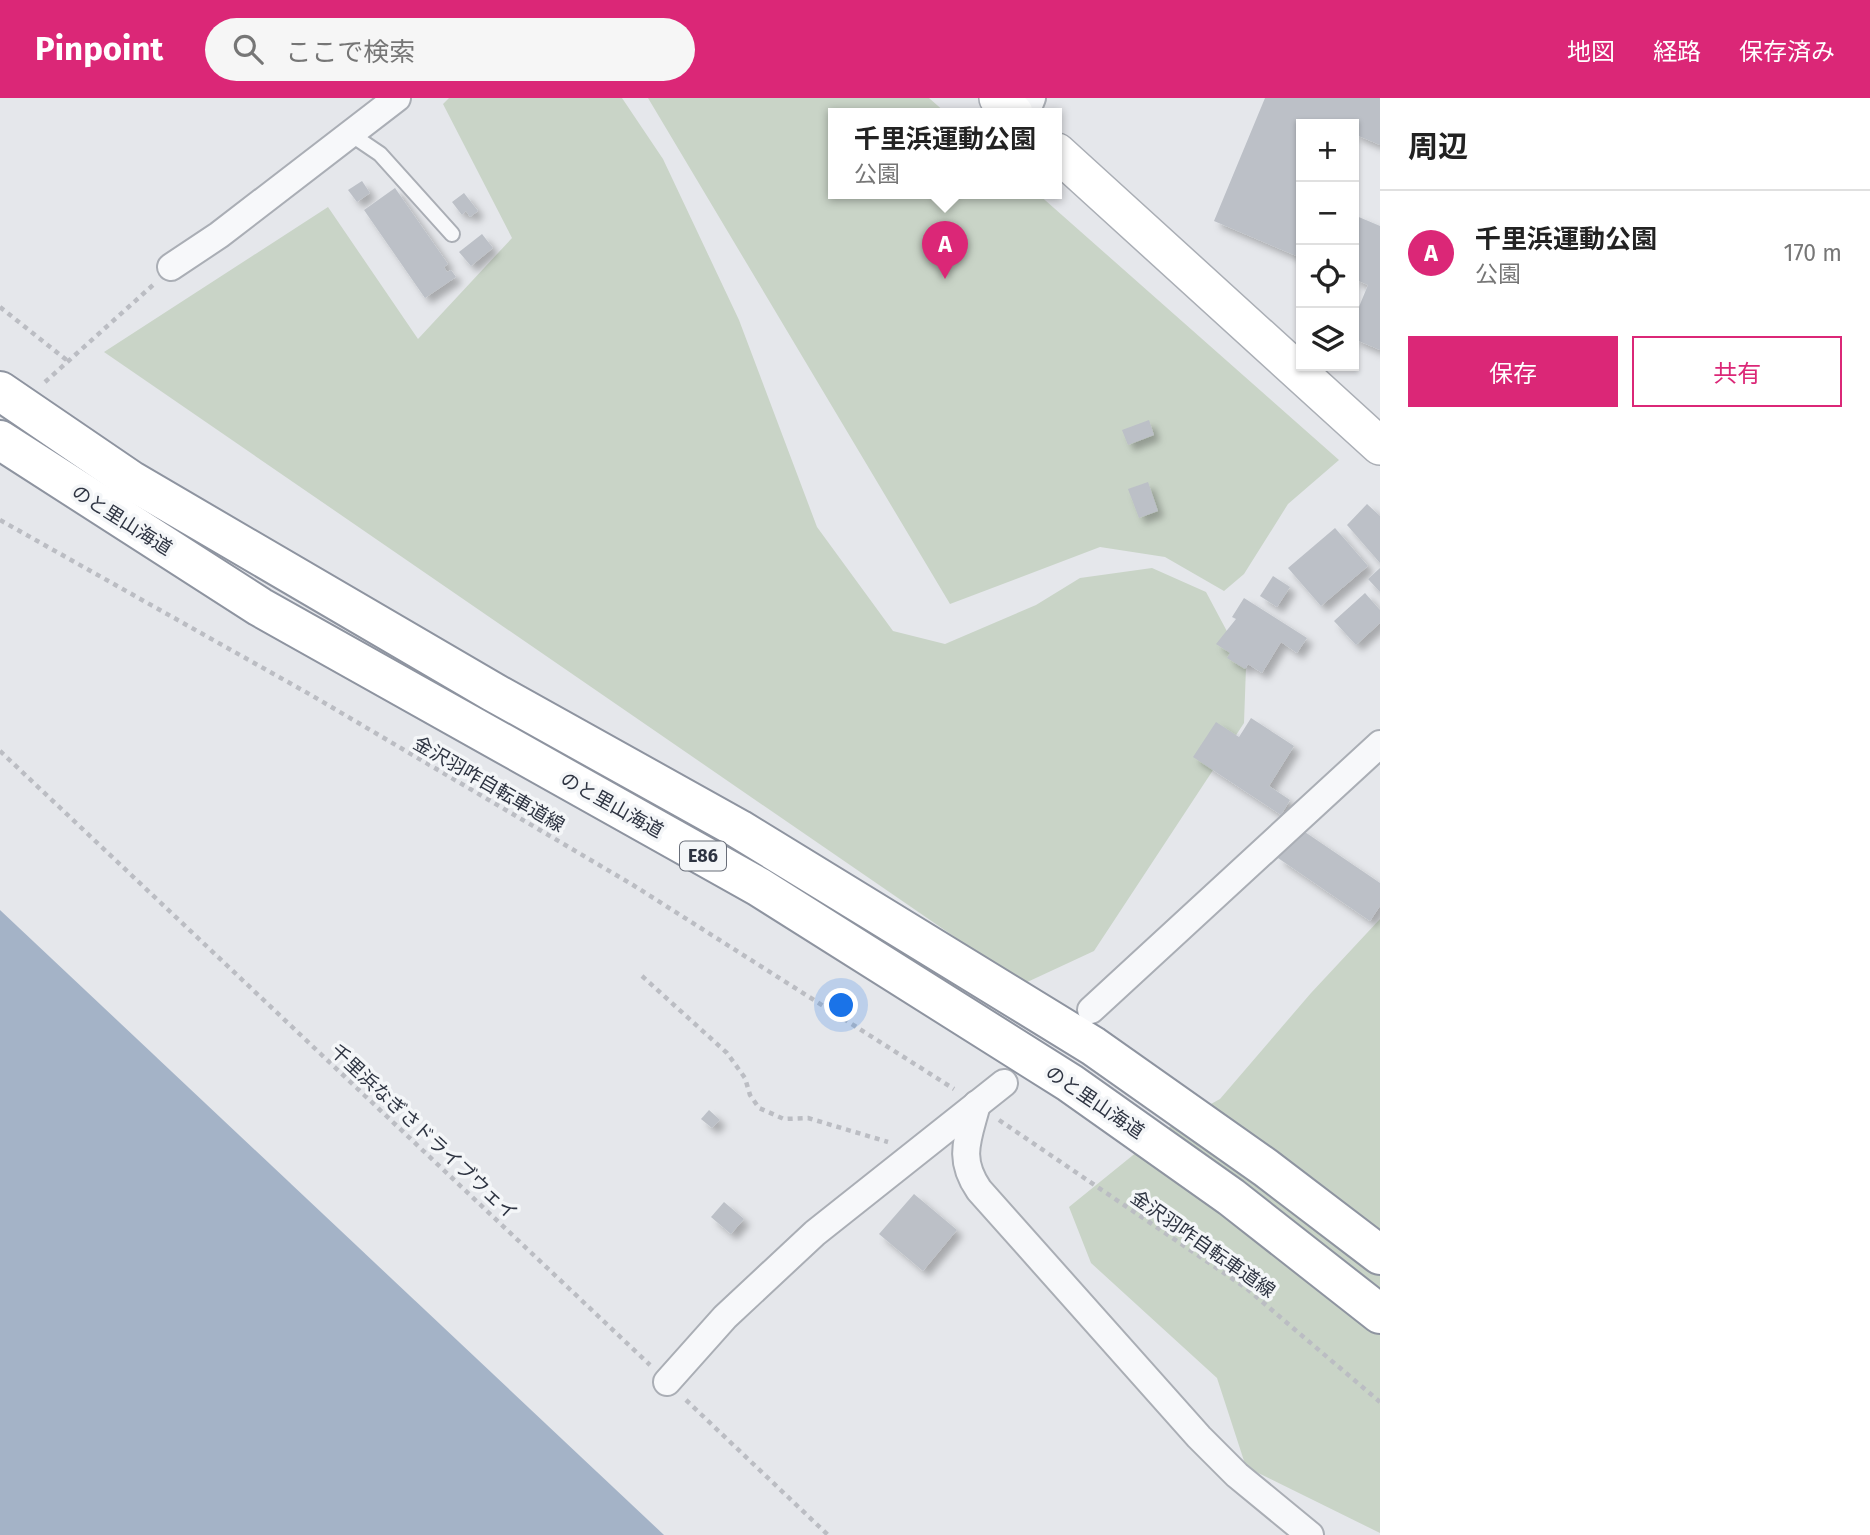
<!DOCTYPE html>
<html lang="ja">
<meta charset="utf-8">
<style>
:root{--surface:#fff;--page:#f6f6f6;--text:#222;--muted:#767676;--line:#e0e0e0;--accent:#db2777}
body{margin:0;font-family:"Fira Sans","Noto Sans JP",sans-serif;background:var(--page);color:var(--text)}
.controls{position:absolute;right:21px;top:21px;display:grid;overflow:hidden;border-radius:0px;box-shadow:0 2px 5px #0004}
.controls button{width:63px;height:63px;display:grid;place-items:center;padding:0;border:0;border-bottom:2px solid var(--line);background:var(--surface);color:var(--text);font:35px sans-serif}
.you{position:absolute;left:842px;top:908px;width:24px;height:24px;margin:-18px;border:5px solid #fff;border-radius:50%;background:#1a73e8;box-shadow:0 0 0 10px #1a73e833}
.badge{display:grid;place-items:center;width:46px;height:46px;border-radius:50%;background:var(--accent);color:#fff;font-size:23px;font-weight:700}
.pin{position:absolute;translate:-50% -58px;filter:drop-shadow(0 2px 4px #0008)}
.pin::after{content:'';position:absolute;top:37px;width:24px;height:21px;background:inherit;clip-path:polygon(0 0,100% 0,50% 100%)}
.popup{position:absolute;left:828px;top:10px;width:234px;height:91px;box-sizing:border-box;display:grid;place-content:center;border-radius:0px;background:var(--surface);filter:drop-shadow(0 2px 5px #0005);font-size:23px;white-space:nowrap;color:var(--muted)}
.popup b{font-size:26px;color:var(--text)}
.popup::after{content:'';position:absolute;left:50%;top:100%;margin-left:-14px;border:14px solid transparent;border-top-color:var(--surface)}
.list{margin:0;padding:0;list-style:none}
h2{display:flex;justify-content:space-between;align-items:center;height:91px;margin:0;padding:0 28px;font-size:30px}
h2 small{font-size:23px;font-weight:400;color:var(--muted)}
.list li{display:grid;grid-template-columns:46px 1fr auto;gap:21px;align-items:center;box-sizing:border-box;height:126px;padding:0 28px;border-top:2px solid var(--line)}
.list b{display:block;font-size:26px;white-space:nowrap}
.list p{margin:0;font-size:23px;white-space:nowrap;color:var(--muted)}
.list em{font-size:23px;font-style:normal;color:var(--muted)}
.actions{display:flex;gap:14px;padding:21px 28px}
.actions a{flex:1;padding:16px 0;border:2px solid var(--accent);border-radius:0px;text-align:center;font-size:24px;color:var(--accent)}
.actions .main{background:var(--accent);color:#fff}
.icon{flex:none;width:38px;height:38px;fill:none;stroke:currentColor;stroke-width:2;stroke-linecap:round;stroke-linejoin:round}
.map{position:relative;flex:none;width:1380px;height:1437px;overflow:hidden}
header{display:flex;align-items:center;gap:42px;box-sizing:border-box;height:98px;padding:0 35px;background:var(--accent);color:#fff}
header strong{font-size:33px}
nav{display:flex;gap:38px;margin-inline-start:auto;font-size:24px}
.search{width:490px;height:63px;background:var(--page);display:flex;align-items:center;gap:18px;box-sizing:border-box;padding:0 24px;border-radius:38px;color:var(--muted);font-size:26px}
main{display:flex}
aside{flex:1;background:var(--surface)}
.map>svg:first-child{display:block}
</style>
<header>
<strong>Pinpoint</strong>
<div class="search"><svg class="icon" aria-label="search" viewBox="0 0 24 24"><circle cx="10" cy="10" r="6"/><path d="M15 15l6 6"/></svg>ここで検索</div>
<nav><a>地図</a><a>経路</a><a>保存済み</a></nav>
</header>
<main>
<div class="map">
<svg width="1380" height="1437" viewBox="0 0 1380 1437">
<defs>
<filter id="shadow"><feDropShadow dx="6" dy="6" stdDeviation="3.5" flood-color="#0004"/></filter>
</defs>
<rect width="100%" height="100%" fill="#e5e7eb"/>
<g fill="#c9d4c7">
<polygon points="449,0 622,0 663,61 739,222 817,429 893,533 945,546 1036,507 1080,480 1152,470 1206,494 1246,569 1244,625 1094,853 1023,886 104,254 328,109 418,241 512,140 443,6"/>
<polygon points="648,0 929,0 946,15 833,15 833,95 1037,95 1339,362 1288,406 1244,476 1224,493 1165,459 1100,449 950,506"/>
<polygon points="1380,821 1380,1435 1246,1369 1217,1280 1091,1165 1069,1109 1164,1032 1220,1001 1311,895"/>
</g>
<polygon fill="#a4b3c7" points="0,812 664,1437 0,1437"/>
<g fill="#bcc0c7" filter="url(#shadow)">
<polygon points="1265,0 1380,0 1380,47 1354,36 1354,26 1301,26 1301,160 1214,123"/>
<polygon points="362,83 370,95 357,104 348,92"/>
<polygon points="395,90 448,166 444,169 447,174 451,172 456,179 425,200 364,112"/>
<polygon points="464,95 478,113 470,119 466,113 462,117 452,104"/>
<polygon points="1354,117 1380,128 1380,252 1354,241 1354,221 1368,187 1354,181"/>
<polygon points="482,136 493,150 471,168 459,154"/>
<polygon points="1149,322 1154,337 1128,347 1122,332"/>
<polygon points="1148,384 1158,413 1139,420 1128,391"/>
<polygon points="1367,406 1380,418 1380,465 1347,427"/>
<polygon points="1335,430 1368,468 1321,508 1288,470"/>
<polygon points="1380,470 1380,494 1368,481"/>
<polygon points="1273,478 1290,489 1277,509 1260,498"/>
<polygon points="1365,495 1380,512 1380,525 1356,547 1334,523"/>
<polygon points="1244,500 1307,540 1297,555 1281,544 1262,575 1248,566 1245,571 1227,560 1230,555 1216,546 1236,521 1232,519"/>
<polygon points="1251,620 1294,648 1269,688 1290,702 1281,717 1193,659 1216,624 1239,639"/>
<polygon points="1299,730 1380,785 1380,808 1370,823 1278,760"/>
<polygon points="709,1012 720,1022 712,1030 701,1021"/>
<polygon points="914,1096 957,1132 923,1173 879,1136"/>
<polygon points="724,1104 744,1121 731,1136 711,1119"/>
</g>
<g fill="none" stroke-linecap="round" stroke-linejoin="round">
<defs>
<polyline id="lane" points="349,35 380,56 452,136"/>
<g id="street">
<polyline points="1026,15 1032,0"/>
<polyline points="171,169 219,137 397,0"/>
<polyline points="1091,912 1380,646"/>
<path d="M977,1006C968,1041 957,1060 979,1092L1199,1339L1237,1377L1310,1437"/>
<polyline points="667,1284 725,1219 815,1135 1004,985"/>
</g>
<g id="secondary">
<polyline points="998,0 1014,15"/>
<polyline points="1057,54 1380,348"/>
</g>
<g id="highway">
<polyline points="0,293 132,383 493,594 739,731 1093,948 1266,1070 1380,1157"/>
<polyline points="0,342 260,509 759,789 1070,985 1231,1099 1380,1216"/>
</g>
</defs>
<use href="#lane" stroke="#aaaeb5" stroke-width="18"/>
<use href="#street" stroke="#aaaeb5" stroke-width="30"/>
<use href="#secondary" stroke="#aaaeb5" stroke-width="40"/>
<use href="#highway" stroke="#8e94a0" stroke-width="42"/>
<g stroke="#bbbdc3" stroke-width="4.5" stroke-dasharray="5 5" stroke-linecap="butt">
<polyline points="0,209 69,264"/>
<polyline points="45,284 153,187"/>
<polyline points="0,422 311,597 633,787 954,991"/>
<polyline points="0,653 650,1267"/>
<polyline points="642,878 727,955 745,980 750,997 759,1010 784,1021 808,1020 888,1044"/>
<polyline points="999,1022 1246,1190 1380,1304"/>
<polyline points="686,1302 828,1437"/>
</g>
<use href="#lane" stroke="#f7f8fa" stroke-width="14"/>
<use href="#street" stroke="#f7f8fa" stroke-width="26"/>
<use href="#secondary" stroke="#fff" stroke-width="37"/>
<use href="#highway" stroke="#fff" stroke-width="38"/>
</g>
<g text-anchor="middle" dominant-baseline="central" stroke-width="7" stroke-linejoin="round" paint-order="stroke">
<rect fill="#f4f6f8" stroke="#696e79" stroke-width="2" x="680" y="743.5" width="46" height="29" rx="5"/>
<g font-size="18" font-weight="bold" fill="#2e3442">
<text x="703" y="758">E86</text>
</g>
<g font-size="19" fill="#2e3442" stroke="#f4f6f8">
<text transform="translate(122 422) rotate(32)">のと里山海道</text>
<text transform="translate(489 686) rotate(30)">金沢羽咋自転車道線</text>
<text transform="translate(612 707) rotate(29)">のと里山海道</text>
<text transform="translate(1095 1004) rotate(34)">のと里山海道</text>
<text transform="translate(424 1034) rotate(43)">千里浜なぎさドライブウェイ</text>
<text transform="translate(1203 1146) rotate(35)">金沢羽咋自転車道線</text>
</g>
</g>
</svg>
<div class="controls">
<button>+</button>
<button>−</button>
<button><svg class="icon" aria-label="locate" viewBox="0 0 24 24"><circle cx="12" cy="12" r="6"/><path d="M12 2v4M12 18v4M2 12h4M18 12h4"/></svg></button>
<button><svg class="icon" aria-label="layers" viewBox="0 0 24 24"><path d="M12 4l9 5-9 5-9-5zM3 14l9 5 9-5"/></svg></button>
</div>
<div class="you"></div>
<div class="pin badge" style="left:945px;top:181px">A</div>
<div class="popup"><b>千里浜運動公園</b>公園</div>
</div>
<aside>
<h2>周辺<small></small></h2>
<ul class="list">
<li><span class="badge">A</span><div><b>千里浜運動公園</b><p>公園</p></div><em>170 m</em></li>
</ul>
<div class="actions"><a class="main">保存</a><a>共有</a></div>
</aside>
</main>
